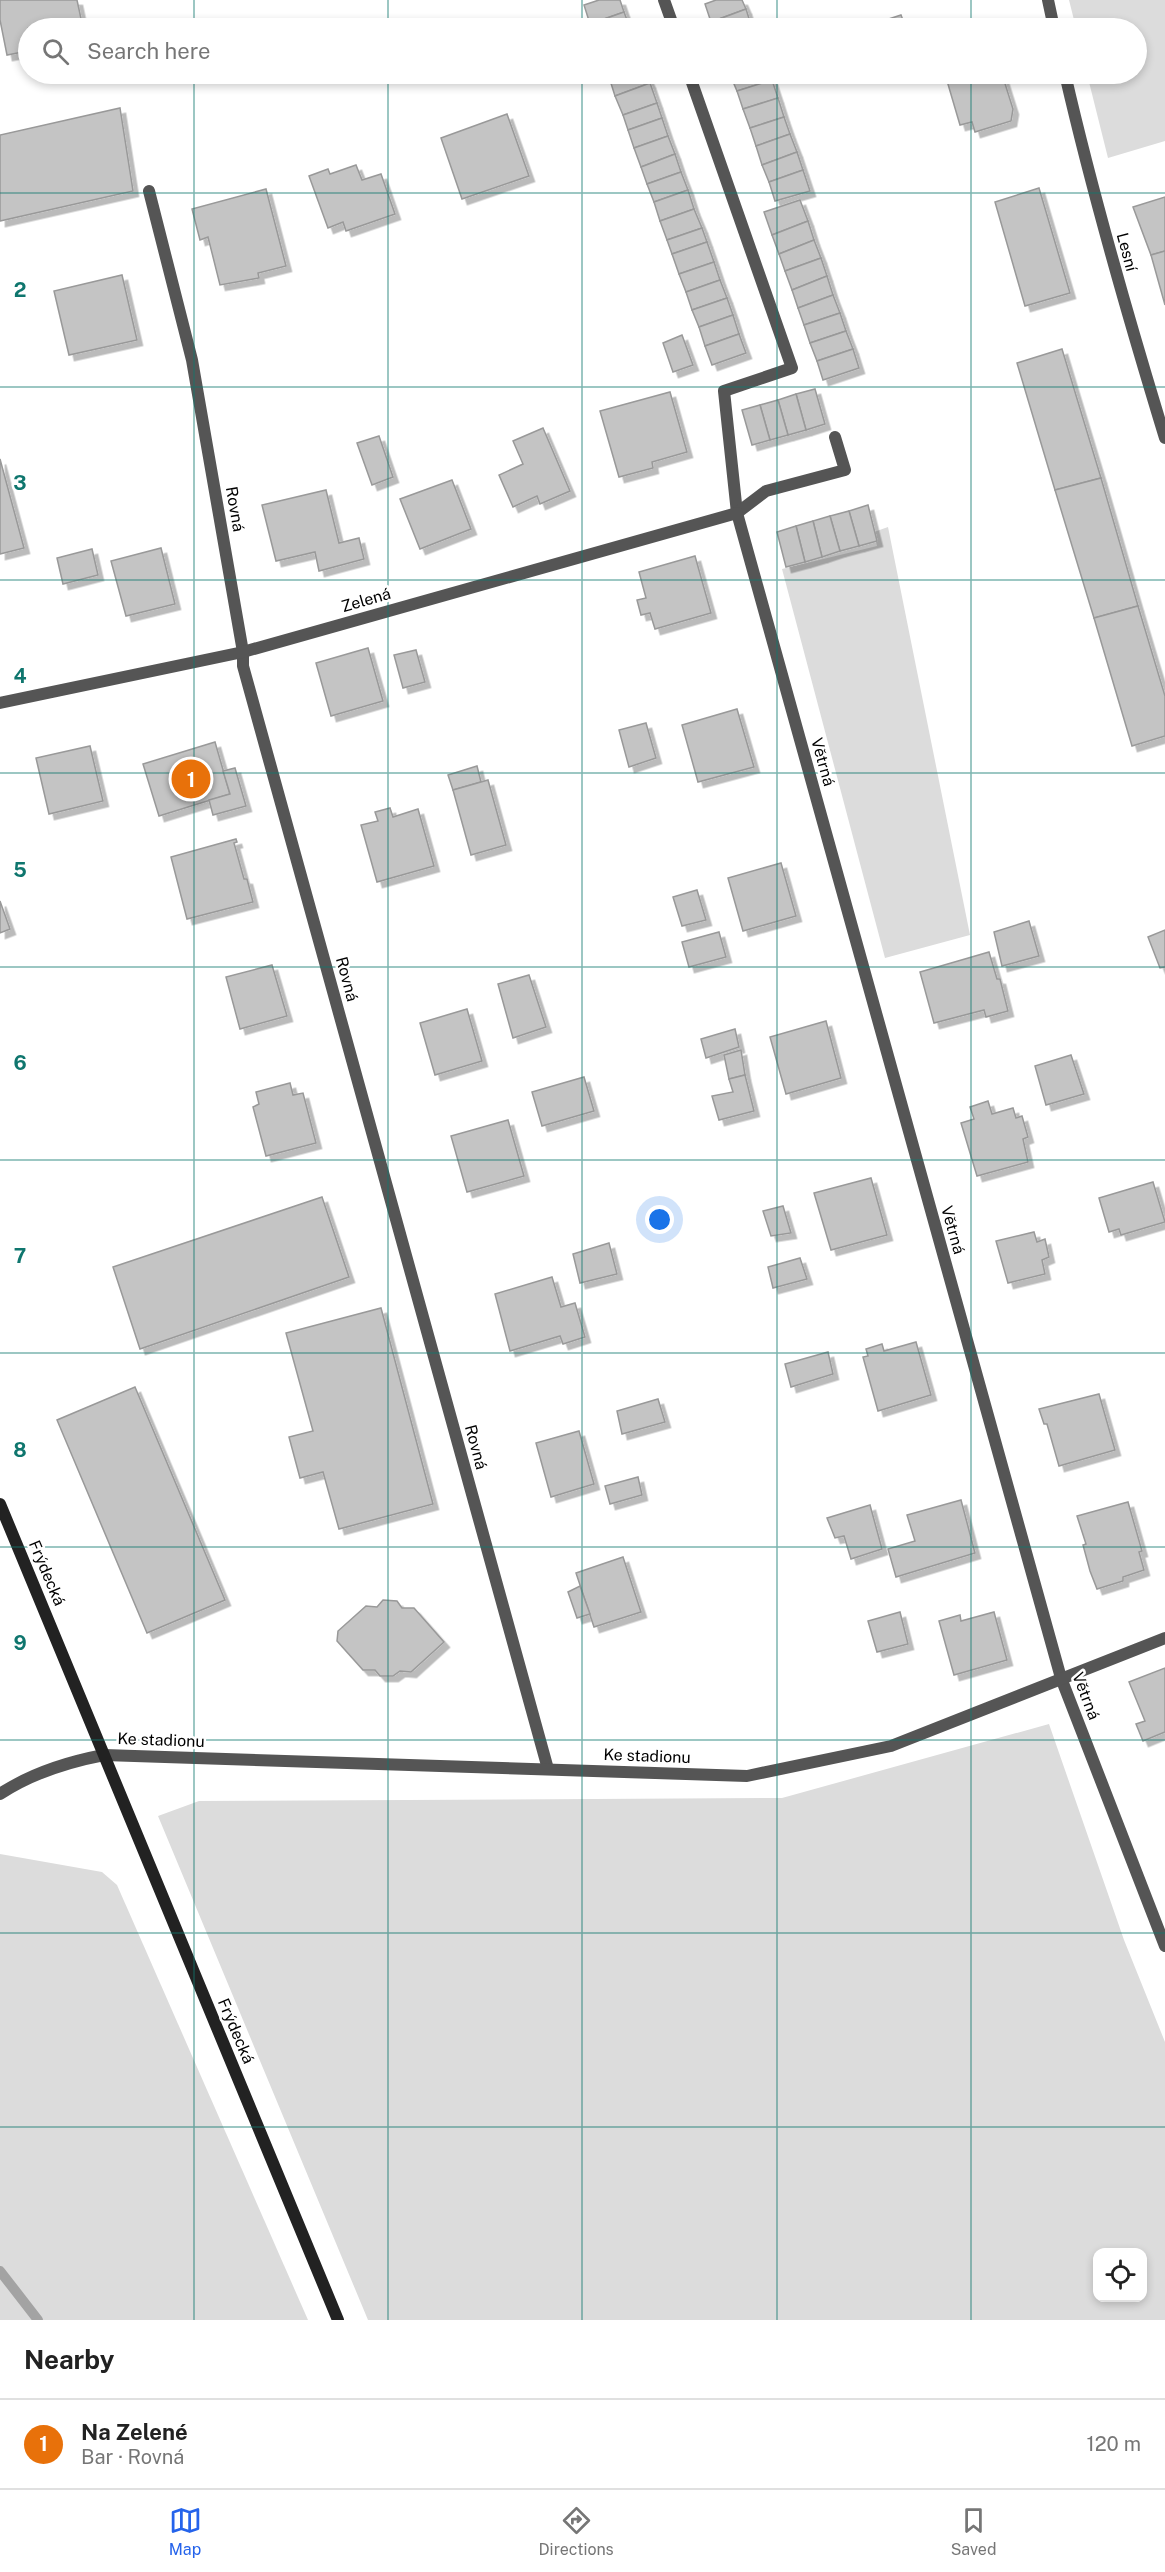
<!DOCTYPE html>
<meta charset="utf-8">
<style>
:root{--surface:#fff;--page:#f6f6f6;--text:#222;--muted:#767676;--line:#e0e0e0;--accent:#2563eb}
body{margin:0;font-family:"Public Sans",sans-serif;background:var(--page);color:var(--text)}
.controls{position:absolute;right:18px;bottom:18px;display:grid;overflow:hidden;border-radius:12px;box-shadow:0 3px 9px #0003}
.controls button{width:54px;height:54px;display:grid;place-items:center;padding:0;border:0;border-bottom:2px solid var(--line);background:var(--surface);color:var(--text);font:30px sans-serif}
.you{position:absolute;left:660px;top:1220px;width:21px;height:21px;margin:-15px;border:4px solid #fff;border-radius:50%;background:#1a73e8;box-shadow:0 0 0 9px #1a73e833}
.badge{display:grid;place-items:center;width:39px;height:39px;border-radius:50%;background:var(--accent);color:#fff;font-size:20px;font-weight:700}
.pin{position:absolute;translate:-50% -50%;border:3px solid #fff;box-shadow:0 2px 6px #0006}
.list{margin:0;padding:0;list-style:none}
h2{display:flex;justify-content:space-between;align-items:center;height:78px;margin:0;padding:0 24px;font-size:26px}
h2 small{font-size:20px;font-weight:400;color:var(--muted)}
.list li{display:grid;grid-template-columns:39px 1fr auto;gap:18px;align-items:center;box-sizing:border-box;height:90px;padding:0 24px;border-top:2px solid var(--line)}
.list b{display:block;font-size:22px;white-space:nowrap}
.list p{margin:0;font-size:20px;white-space:nowrap;color:var(--muted)}
.list em{font-size:20px;font-style:normal;color:var(--muted)}
.icon{flex:none;width:33px;height:33px;fill:none;stroke:currentColor;stroke-width:2;stroke-linecap:round;stroke-linejoin:round}
.map{position:relative;flex:none;width:1165px;height:2320px;overflow:hidden}
.search{position:absolute;background:var(--surface);box-shadow:0 3px 9px #0003;left:18px;right:18px;top:18px;height:66px;display:flex;align-items:center;gap:15px;box-sizing:border-box;padding:0 21px;border-radius:33px;color:var(--muted);font-size:22px}
.sheet{height:168px;background:var(--surface)}
nav{display:flex;justify-content:space-around;align-items:center;box-sizing:border-box;height:84px;border-top:2px solid var(--line);background:var(--surface);font-size:16px;color:var(--muted)}
nav a{display:grid;justify-items:center;gap:3px}
nav .on{color:var(--accent)}
.map>svg:first-child{display:block}
</style>
<div class="map">
<svg width="1165" height="2320" viewBox="0 0 1165 2320">
<defs>
<filter id="shadow"><feDropShadow dx="5.5" dy="5.5" stdDeviation="0" flood-color="#0004"/></filter>
</defs>
<rect width="100%" height="100%" fill="#fff"/>
<g fill="#dcdcdc" fill-rule="evenodd">
<polygon points="1069,0 1165,0 1165,141 1108,158 1087,74 1136,74 1136,28 1076,28"/>
<polygon points="888,527 970,935 885,958 782,569 877,546 874,532"/>
<path d="M1049,1724L1124,1940L1165,2042V2320H368L158,1816L199,1801L782,1798ZM1098,2252H1142V2298H1098Z"/>
<polygon points="0,1854 102,1872 117,1885 308,2320 0,2320"/>
</g>
<g fill="none" stroke-linecap="round" stroke-linejoin="round">
<polyline stroke="#a3a3a3" stroke-width="10" points="0,2271 38,2320"/>
</g>
<g fill="#c4c4c4" stroke="#999" stroke-width="1.5" filter="url(#shadow)">
<polygon points="0,0 77,0 83,28 28,28 28,51 7,55 0,20"/>
<polygon points="599,0 620,0 624,12 590,24 584,5"/>
<polygon points="716,0 742,0 746,9 711,22 705,4"/>
<polygon points="746,9 752,28 714,28 711,22"/>
<polygon points="624,12 630,28 592,28 590,24"/>
<polygon points="901,15 906,28 861,28"/>
<polygon points="620,74 646,74 650,83 615,96 609,77"/>
<polygon points="741,74 769,74 772,80 737,91 731,77"/>
<polygon points="945,74 1002,74 1013,109 1011,121 975,132 972,122 960,125"/>
<polygon points="772,80 778,98 743,109 737,91"/>
<polygon points="650,83 657,103 623,115 615,96"/>
<polygon points="778,98 784,117 750,128 743,109"/>
<polygon points="657,103 662,118 628,130 623,115"/>
<polygon points="120,108 133,191 0,221 0,135"/>
<polygon points="507,114 529,176 462,199 441,138"/>
<polygon points="784,117 790,134 756,146 750,128"/>
<polygon points="662,118 668,136 634,148 628,130"/>
<polygon points="790,134 797,152 762,165 756,146"/>
<polygon points="668,136 675,154 641,167 634,148"/>
<polygon points="797,152 803,170 769,182 762,165"/>
<polygon points="675,154 681,172 647,184 641,167"/>
<polygon points="356,165 362,180 381,174 395,214 346,231 343,222 328,228 309,176 328,169 330,174"/>
<polygon points="803,170 810,191 775,201 769,182"/>
<polygon points="681,172 688,190 654,202 647,184"/>
<polygon points="1039,188 1070,293 1025,306 995,202"/>
<polygon points="266,189 286,266 258,273 259,278 220,285 208,237 200,240 192,209"/>
<polygon points="688,190 694,209 660,221 654,202"/>
<polygon points="1165,197 1165,251 1151,255 1133,207"/>
<polygon points="800,200 808,221 772,235 764,212"/>
<polygon points="694,209 702,228 667,240 660,221"/>
<polygon points="808,221 814,240 779,254 772,235"/>
<polygon points="702,228 707,242 672,254 667,240"/>
<polygon points="814,240 821,258 785,271 779,254"/>
<polygon points="707,242 714,262 679,274 672,254"/>
<polygon points="1165,251 1165,305 1151,255"/>
<polygon points="821,258 827,276 792,290 785,271"/>
<polygon points="714,262 720,280 686,292 679,274"/>
<polygon points="122,275 137,340 69,355 54,291"/>
<polygon points="827,276 833,295 798,308 792,290"/>
<polygon points="720,280 727,298 692,310 686,292"/>
<polygon points="833,295 840,313 804,325 798,308"/>
<polygon points="727,298 733,315 699,327 692,310"/>
<polygon points="840,313 846,331 810,343 804,325"/>
<polygon points="733,315 739,334 705,346 699,327"/>
<polygon points="846,331 853,349 817,361 810,343"/>
<polygon points="739,334 746,353 712,365 705,346"/>
<polygon points="682,335 693,365 673,372 663,343"/>
<polygon points="853,349 859,368 823,380 817,361"/>
<polygon points="1062,349 1101,478 1055,490 1017,363"/>
<polygon points="815,389 825,424 806,430 796,394"/>
<polygon points="670,392 687,452 652,462 653,468 619,477 600,411"/>
<polygon points="796,394 806,430 788,435 778,400"/>
<polygon points="778,400 788,435 770,440 760,405"/>
<polygon points="760,405 770,440 752,445 742,410"/>
<polygon points="543,428 570,491 540,504 537,496 513,507 499,475 523,464 513,441"/>
<polygon points="379,436 393,477 372,485 357,443"/>
<polygon points="0,459 24,548 0,554"/>
<polygon points="1101,478 1138,606 1094,618 1055,490"/>
<polygon points="452,480 471,529 420,549 400,499"/>
<polygon points="326,490 339,543 359,538 364,559 319,571 315,552 276,561 262,505"/>
<polygon points="868,505 877,541 859,546 849,511"/>
<polygon points="849,511 859,546 840,551 830,516"/>
<polygon points="830,516 840,551 822,557 813,521"/>
<polygon points="813,521 822,557 805,562 796,526"/>
<polygon points="796,526 805,562 786,567 777,532"/>
<polygon points="161,548 175,604 126,616 111,561"/>
<polygon points="92,549 98,575 63,584 57,558"/>
<polygon points="695,556 711,613 655,629 650,613 641,615 637,600 646,598 639,572"/>
<polygon points="1138,606 1165,696 1165,736 1132,746 1094,618"/>
<polygon points="368,648 383,701 331,716 316,663"/>
<polygon points="416,650 425,682 403,688 394,655"/>
<polygon points="737,709 754,767 698,782 682,725"/>
<polygon points="646,723 656,758 629,767 619,730"/>
<polygon points="215,742 230,794 159,816 143,764"/>
<polygon points="90,746 103,801 49,814 36,758"/>
<polygon points="477,766 481,782 453,790 448,775"/>
<polygon points="235,768 246,806 213,815 209,800 230,794 223,771"/>
<polygon points="488,780 506,845 471,855 453,790"/>
<polygon points="390,808 393,817 418,809 434,866 377,882 361,825 378,821 375,812"/>
<polygon points="236,839 237,842 234,843 244,879 247,879 253,902 187,919 171,857"/>
<polygon points="781,863 796,916 743,931 728,878"/>
<polygon points="697,890 706,920 682,926 673,897"/>
<polygon points="0,901 10,929 0,933"/>
<polygon points="1029,921 1039,956 1002,966 994,932"/>
<polygon points="1165,930 1165,967 1160,968 1148,937"/>
<polygon points="719,932 726,957 689,967 682,942"/>
<polygon points="989,952 997,979 1000,979 1008,1011 986,1017 984,1010 934,1023 920,972"/>
<polygon points="272,965 287,1016 240,1029 226,977"/>
<polygon points="529,975 546,1027 513,1038 498,984"/>
<polygon points="467,1009 482,1061 435,1075 420,1023"/>
<polygon points="826,1021 841,1078 786,1094 770,1037"/>
<polygon points="735,1029 739,1047 706,1058 701,1039"/>
<polygon points="741,1050 745,1075 729,1079 724,1055"/>
<polygon points="1071,1055 1084,1094 1046,1105 1035,1066"/>
<polygon points="745,1075 754,1111 719,1120 712,1096 733,1092 729,1079"/>
<polygon points="584,1077 594,1111 542,1126 532,1092"/>
<polygon points="290,1083 293,1095 303,1093 316,1143 266,1156 253,1107 259,1104 256,1092"/>
<polygon points="988,1101 992,1114 1013,1108 1016,1118 1022,1116 1028,1137 1023,1139 1028,1162 977,1176 961,1123 974,1119 970,1107"/>
<polygon points="508,1120 524,1176 467,1192 451,1136"/>
<polygon points="871,1178 887,1235 831,1250 814,1193"/>
<polygon points="1153,1182 1165,1222 1121,1235 1119,1229 1109,1232 1099,1198"/>
<polygon points="322,1197 349,1277 140,1349 113,1267"/>
<polygon points="783,1206 791,1233 771,1236 763,1211"/>
<polygon points="1034,1232 1037,1242 1045,1239 1049,1257 1042,1260 1045,1274 1008,1283 996,1241"/>
<polygon points="609,1243 617,1274 580,1283 573,1254"/>
<polygon points="800,1258 807,1279 773,1288 768,1267"/>
<polygon points="552,1277 561,1307 575,1303 585,1337 563,1344 560,1336 510,1351 495,1294"/>
<polygon points="381,1308 433,1504 339,1529 323,1472 300,1478 289,1437 313,1431 286,1333"/>
<polygon points="916,1342 931,1395 878,1411 863,1357 868,1356 866,1349 882,1344 884,1351"/>
<polygon points="828,1352 833,1374 791,1387 785,1364"/>
<polygon points="135,1387 225,1600 147,1633 57,1420"/>
<polygon points="1099,1394 1115,1450 1059,1466 1047,1424 1044,1424 1039,1409"/>
<polygon points="658,1399 665,1422 622,1434 617,1411"/>
<polygon points="579,1431 594,1484 551,1497 536,1443"/>
<polygon points="638,1477 642,1495 610,1504 605,1486"/>
<polygon points="961,1500 975,1553 896,1577 888,1549 915,1541 907,1515"/>
<polygon points="1128,1502 1142,1551 1139,1552 1144,1570 1123,1577 1123,1581 1097,1589 1090,1571 1083,1545 1086,1544 1077,1516"/>
<polygon points="870,1505 882,1549 851,1559 844,1536 835,1538 827,1518"/>
<polygon points="623,1557 641,1612 594,1627 576,1573"/>
<polygon points="580,1586 590,1614 577,1618 568,1592"/>
<polygon points="383,1600 397,1601 402,1608 414,1608 444,1642 411,1672 400,1671 393,1676 380,1676 375,1670 363,1670 337,1641 338,1631 366,1606 377,1607"/>
<polygon points="900,1612 908,1644 877,1652 868,1621"/>
<polygon points="994,1612 1007,1660 954,1675 939,1621 960,1615 961,1621"/>
<polygon points="1165,1668 1165,1732 1143,1741 1136,1724 1145,1721 1129,1682"/>
</g>
<g fill="none" stroke-linecap="round" stroke-linejoin="round">
<g stroke="#555" stroke-width="12">
<polyline points="664,0 674,28"/>
<polyline points="689,74 792,368 724,391 737,513"/>
<polyline points="737,513 766,491 845,470 835,437"/>
<path d="M0,1794C32,1773 67,1762 104,1755"/>
</g>
<g stroke="#555" stroke-width="12">
<polyline points="1048,0 1054,28"/>
<path d="M1065,74C1093,196 1128,317 1165,438"/>
<polyline points="149,191 192,360 243,652 243,666 548,1769"/>
<polyline points="0,703 243,652 737,513 1061,1678 1165,1946"/>
<polyline points="104,1755 747,1776 891,1746 1165,1638"/>
</g>
<polyline stroke="#222" stroke-width="12" points="0,1504 338,2320"/>
</g>
<path fill="none" stroke="#0f766e" stroke-width="1.5" stroke-opacity="0.55" d="M194,0V28M388,0V28M582,0V28M777,0V28M971,0V28M194,74V2320M388,74V2320M582,74V2320M777,74V2320M971,74V2320M0,193H1165M0,387H1165M0,580H1165M0,773H1165M0,967H1165M0,1160H1165M0,1353H1165M0,1547H1165M0,1740H1165M0,1933H1165M0,2127H1165"/>
<g text-anchor="middle" dominant-baseline="central" stroke-width="5" stroke-linejoin="round" paint-order="stroke">
<g font-size="16" fill="#000" stroke="#fff">
<text transform="translate(1127 252) rotate(75)">Lesní</text>
<text transform="translate(235 509) rotate(80)">Rovná</text>
<text transform="translate(366 600) rotate(-16)">Zelená</text>
<text transform="translate(823 762) rotate(74)">Větrná</text>
<text transform="translate(347 979) rotate(75)">Rovná</text>
<text transform="translate(953 1230) rotate(74)">Větrná</text>
<text transform="translate(476 1447) rotate(75)">Rovná</text>
<text transform="translate(47 1573) rotate(67)">Frýdecká</text>
<text transform="translate(1086 1696) rotate(69)">Větrná</text>
<text transform="translate(161 1740) rotate(2)">Ke stadionu</text>
<text transform="translate(647 1756) rotate(2)">Ke stadionu</text>
<text transform="translate(236 2031) rotate(67)">Frýdecká</text>
</g>
</g>
<g font-size="20" text-anchor="middle" font-weight="bold" fill="#0f766e" stroke="#fff" stroke-width="5" stroke-linejoin="round" paint-order="stroke">
<text x="20" y="297">2</text>
<text x="20" y="490">3</text>
<text x="20" y="683">4</text>
<text x="20" y="877">5</text>
<text x="20" y="1070">6</text>
<text x="20" y="1263">7</text>
<text x="20" y="1457">8</text>
<text x="20" y="1650">9</text>
</g>
</svg>
<div class="controls">
<button><svg class="icon" aria-label="locate" viewBox="0 0 24 24"><circle cx="12" cy="12" r="6"/><path d="M12 2v4M12 18v4M2 12h4M18 12h4"/></svg></button>
</div>
<div class="you"></div>
<div class="pin badge" style="left:191px;top:779px;background:#e8710a">1</div>
<div class="search"><svg class="icon" aria-label="search" viewBox="0 0 24 24"><circle cx="10" cy="10" r="6"/><path d="M15 15l6 6"/></svg>Search here</div>
</div>
<section class="sheet">
<h2>Nearby<small></small></h2>
<ul class="list">
<li><span class="badge" style="background:#e8710a">1</span><div><b>Na Zelené</b><p>Bar · Rovná</p></div><em>120 m</em></li>
</ul>
</section>
<nav>
<a class="on"><svg class="icon" aria-label="map" viewBox="0 0 24 24"><path d="M3 6l6-2 6 2 6-2v14l-6 2-6-2-6 2zM9 4v14M15 6v14"/></svg>Map</a>
<a><svg class="icon" aria-label="directions" viewBox="0 0 24 24"><path d="M12 3l9 9-9 9-9-9zM9 14v-3h6M13 9l2 2-2 2"/></svg>Directions</a>
<a><svg class="icon" aria-label="saved" viewBox="0 0 24 24"><path d="M7 4h10v16l-5-4-5 4z"/></svg>Saved</a>
</nav>
